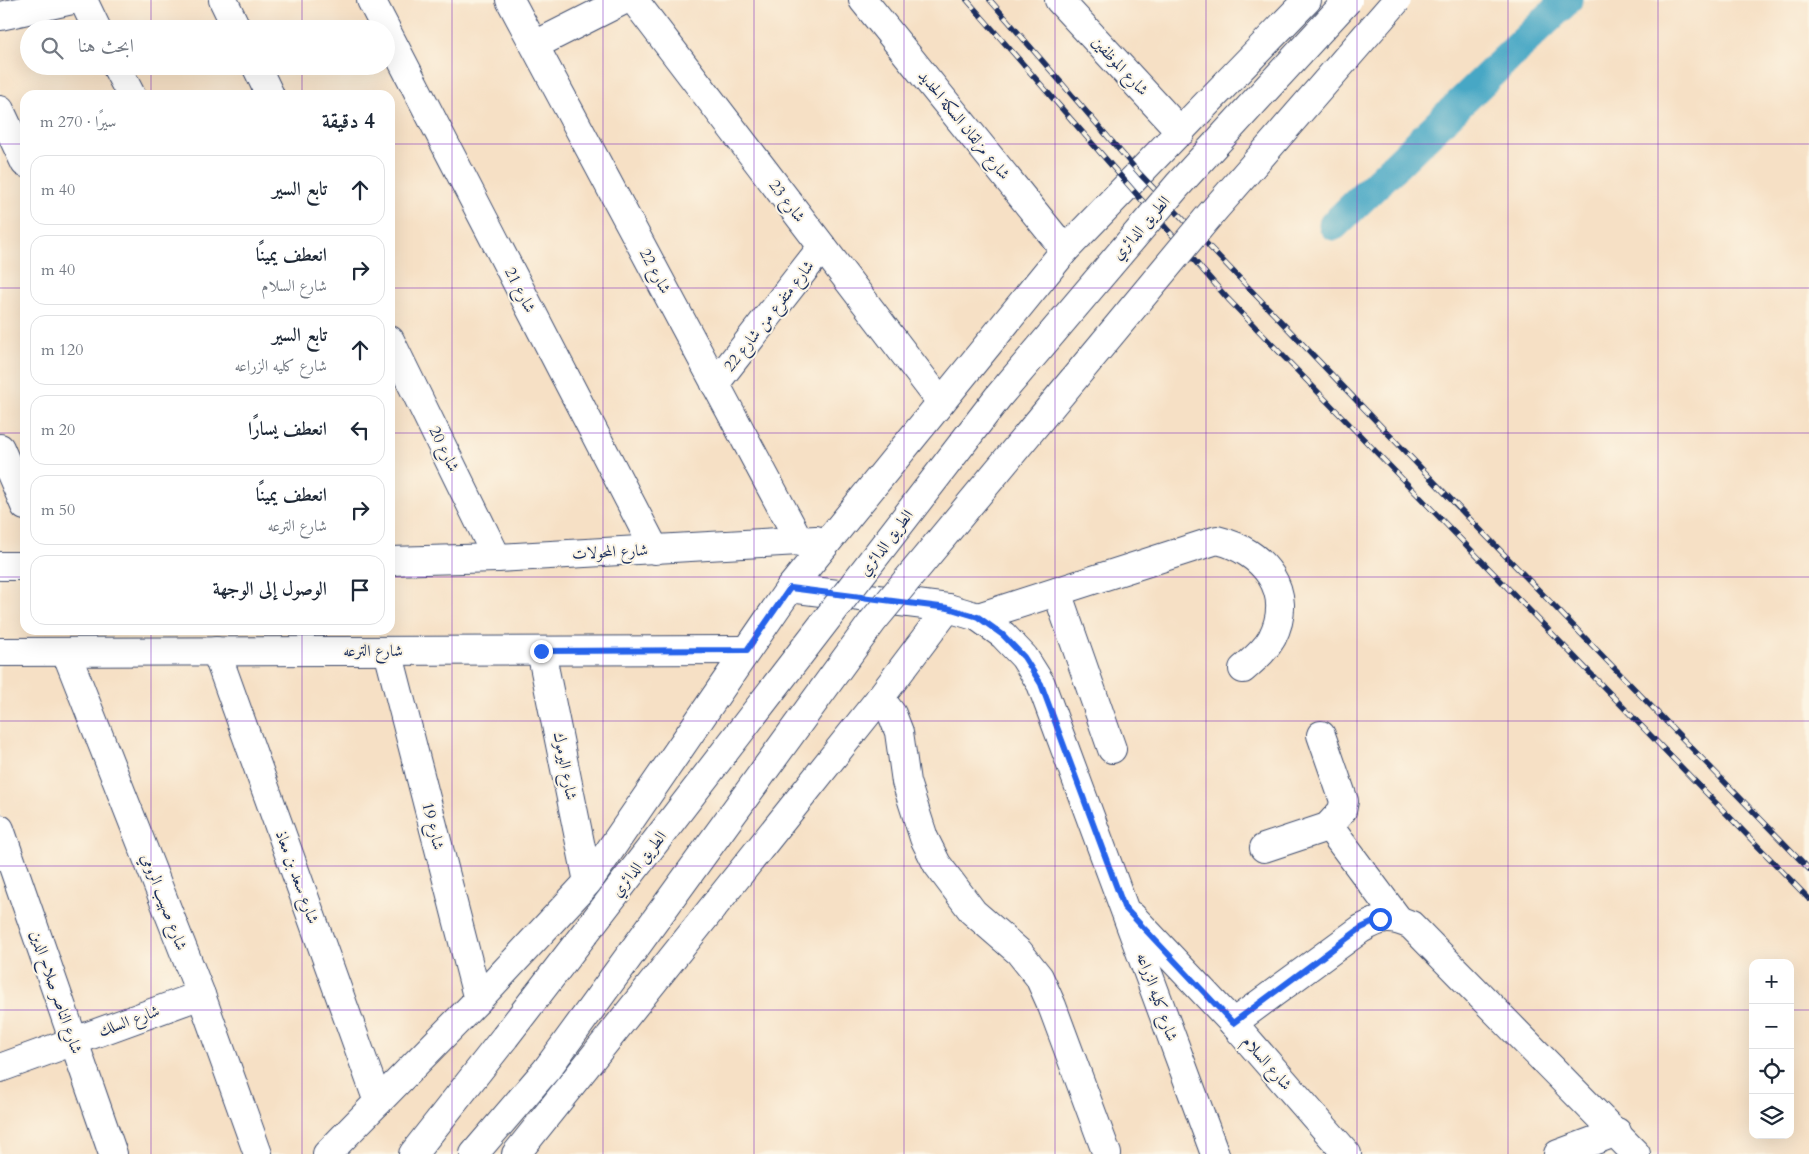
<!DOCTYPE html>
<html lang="ar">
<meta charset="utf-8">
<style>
:root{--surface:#fff;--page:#f6f6f7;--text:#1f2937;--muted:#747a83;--line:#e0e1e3}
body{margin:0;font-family:Cardo,Amiri,serif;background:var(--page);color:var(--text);direction:rtl}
.controls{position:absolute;right:15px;bottom:15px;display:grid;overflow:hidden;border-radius:10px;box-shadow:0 5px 20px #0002}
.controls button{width:45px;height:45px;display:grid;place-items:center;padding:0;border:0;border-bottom:1px solid var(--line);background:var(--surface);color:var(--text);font:25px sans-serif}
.stop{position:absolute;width:15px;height:15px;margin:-11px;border:4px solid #2563eb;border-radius:50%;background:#fff}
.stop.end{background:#2563eb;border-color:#fff;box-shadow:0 1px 5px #0008}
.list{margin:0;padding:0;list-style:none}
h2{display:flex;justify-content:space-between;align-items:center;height:65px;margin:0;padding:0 20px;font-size:21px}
h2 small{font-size:16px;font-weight:400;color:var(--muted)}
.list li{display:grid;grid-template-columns:32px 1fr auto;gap:15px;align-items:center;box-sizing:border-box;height:70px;margin:0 10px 10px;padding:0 10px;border:1px solid var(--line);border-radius:15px}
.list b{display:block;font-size:19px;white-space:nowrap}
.list p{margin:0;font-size:16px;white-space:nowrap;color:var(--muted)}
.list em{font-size:16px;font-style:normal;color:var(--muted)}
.icon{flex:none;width:28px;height:28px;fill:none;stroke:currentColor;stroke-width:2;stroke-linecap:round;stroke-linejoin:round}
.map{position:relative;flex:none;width:1809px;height:1154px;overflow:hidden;direction:ltr}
.search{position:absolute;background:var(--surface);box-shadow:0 5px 20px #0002;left:20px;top:20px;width:375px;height:55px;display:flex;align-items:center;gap:12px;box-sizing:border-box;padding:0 18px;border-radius:28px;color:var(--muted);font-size:19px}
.panel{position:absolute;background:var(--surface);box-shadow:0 5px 20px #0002;left:20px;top:90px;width:375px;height:545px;border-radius:15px;direction:rtl}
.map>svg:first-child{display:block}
</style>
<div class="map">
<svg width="1809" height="1154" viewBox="0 0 1809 1154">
<rect width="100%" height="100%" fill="#fcf5e5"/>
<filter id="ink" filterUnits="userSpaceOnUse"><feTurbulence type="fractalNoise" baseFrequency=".02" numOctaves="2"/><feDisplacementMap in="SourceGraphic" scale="10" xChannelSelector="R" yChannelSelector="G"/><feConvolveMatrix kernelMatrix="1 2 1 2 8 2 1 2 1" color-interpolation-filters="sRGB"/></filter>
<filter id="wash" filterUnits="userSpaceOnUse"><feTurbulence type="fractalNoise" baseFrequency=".0096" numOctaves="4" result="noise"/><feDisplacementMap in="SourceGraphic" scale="20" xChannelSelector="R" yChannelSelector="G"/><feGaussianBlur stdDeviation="1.12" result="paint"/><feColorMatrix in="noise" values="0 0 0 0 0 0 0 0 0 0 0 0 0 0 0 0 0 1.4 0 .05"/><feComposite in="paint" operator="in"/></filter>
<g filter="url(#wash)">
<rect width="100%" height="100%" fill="#f6e0c5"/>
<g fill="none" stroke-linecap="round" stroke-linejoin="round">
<polyline stroke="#46a7c5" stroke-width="31" points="1334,225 1567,0"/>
</g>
</g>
<g filter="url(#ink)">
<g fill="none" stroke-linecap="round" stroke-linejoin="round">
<defs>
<g id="minor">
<polyline points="83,0 97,29"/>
<polyline points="223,0 237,29"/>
<polyline points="371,0 386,29"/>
<polyline points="510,0 800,542"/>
<polyline points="634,0 941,402"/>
<polyline points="863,0 1065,250"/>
<polyline points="1059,0 1181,132"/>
<polyline points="0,16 72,0"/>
<polyline points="386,30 655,550"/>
<polyline points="535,45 624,0"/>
<polyline points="116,66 131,95"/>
<polyline points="256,66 270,95"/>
<polyline points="0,110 25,163"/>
<polyline points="390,340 497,558"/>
<polyline points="715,384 822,247"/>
<polyline points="0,448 25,506"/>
<polyline points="390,561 497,558 816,540"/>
<polyline points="0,566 25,566"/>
<polyline points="790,588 948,608 978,617 1003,635 1024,657 1041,684 1215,1154"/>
<polyline points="1057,592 1112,749"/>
<path d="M978,617L1217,540C1263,551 1296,591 1272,638C1265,651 1253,660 1243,669"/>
<polyline points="216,651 378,1102"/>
<polyline points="388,651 478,1000"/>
<polyline points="541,651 588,882"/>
<polyline points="0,652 747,650"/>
<polyline points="66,652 201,995 258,1154"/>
<polyline points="880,698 892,714 899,732 906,782 924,838 937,864 973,912 1019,952 1039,977 1052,1006 1107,1154"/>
<polyline points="1321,735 1344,801 1342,811 1331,823 1331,829 1398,919"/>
<polyline points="0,829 113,1154"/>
<polyline points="1264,848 1330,826"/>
<polyline points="1132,916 1233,1023 1347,1154"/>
<path d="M1233,1023L1361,929C1381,918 1389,915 1411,925L1636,1154"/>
<polyline points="0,1068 201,995"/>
<polyline points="327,1154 478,1000 588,882 790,588 1065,250 1307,0"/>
<polyline points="1558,1154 1617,1132"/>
</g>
<g id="major">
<polyline points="413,1154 505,1037"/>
<polyline points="474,1154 547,1069"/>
<polyline points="516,1154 880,698 948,608"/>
</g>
</defs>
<use href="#minor" stroke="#3c4a6d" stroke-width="30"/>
<use href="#major" stroke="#3c4a6d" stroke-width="30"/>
<use href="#minor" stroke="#fff" stroke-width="28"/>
<use href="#major" stroke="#fff" stroke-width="28"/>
<defs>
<g id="rail">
<polyline points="967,0 1228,299 1809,899"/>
<polyline points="990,0 1140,174 1463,512 1809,869"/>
</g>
</defs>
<use href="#rail" stroke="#1b2f5e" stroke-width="5.5"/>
<use href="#rail" stroke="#fcf5e5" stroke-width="4" stroke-dasharray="11" stroke-linecap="butt"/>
<defs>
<g id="major-bridge">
<polyline points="505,1037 998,397 1178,185 1348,0"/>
<polyline points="547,1069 873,621 1209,216 1397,0"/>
</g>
</defs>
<use href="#major-bridge" stroke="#3c4a6d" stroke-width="30" stroke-linecap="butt"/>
<use href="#major-bridge" stroke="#fff" stroke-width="28"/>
</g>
</g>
<g fill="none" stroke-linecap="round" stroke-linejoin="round" filter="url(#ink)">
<polyline stroke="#2563eb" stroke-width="6" points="541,651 747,650 790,588 948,608 978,617 1003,635 1024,657 1041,684 1124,907 1233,1023 1361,928 1380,919"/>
</g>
<path fill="none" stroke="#7b2cbf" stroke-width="1" stroke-opacity="0.55" d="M151,0V29M302,0V29M452,0V1154M603,0V1154M754,0V1154M904,0V1154M1055,0V1154M1206,0V1154M1357,0V1154M1508,0V1154M1658,0V1154M151,66V95M302,66V95M0,144H25M390,144H1809M0,288H25M390,288H1809M0,433H25M390,433H1809M0,577H25M390,577H1809M151,630V1154M302,630V1154M0,721H1809M0,866H1809M0,1010H1753M1790,1010H1809"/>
<g text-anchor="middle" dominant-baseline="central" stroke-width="4" stroke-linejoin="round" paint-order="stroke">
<g font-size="16" fill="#1b2f5e" stroke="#fcf5e5">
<text transform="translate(1120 66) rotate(47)">شارع الموظفين</text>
<text transform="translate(964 125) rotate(51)">شارع مزلقان السكة الحديد</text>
<text transform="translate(787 201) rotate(53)">شارع 23</text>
<text transform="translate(1141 228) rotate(-49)">الطريق الدائري</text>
<text transform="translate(655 271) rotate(62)">شارع 22</text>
<text transform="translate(520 290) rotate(63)">شارع 21</text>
<text transform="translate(769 316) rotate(-52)">شارع متفرع من شارع 22</text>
<text transform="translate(444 449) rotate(64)">شارع 20</text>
<text transform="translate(886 543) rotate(-53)">الطريق الدائري</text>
<text transform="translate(610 552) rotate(-3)">شارع المحولات</text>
<text x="373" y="651">شارع الترعه</text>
<text transform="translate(565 766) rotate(79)">شارع اليرموك</text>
<text transform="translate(433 826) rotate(76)">شارع 19</text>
<text transform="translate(639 864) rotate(-52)">الطريق الدائري</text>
<text transform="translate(297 877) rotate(70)">شارع سعد بن معاذ</text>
<text transform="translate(164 902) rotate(69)">شارع صهيب الرومي</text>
<text transform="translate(56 992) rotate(71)">شارع الناصر صلاح الدين</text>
<text transform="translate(1157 997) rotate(70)">شارع كليه الزراعه</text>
<text transform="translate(129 1021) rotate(-20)">شارع السلك</text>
<text transform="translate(1267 1063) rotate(49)">شارع السلام</text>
</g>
</g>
</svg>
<div class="controls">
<button>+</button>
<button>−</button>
<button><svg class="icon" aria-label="locate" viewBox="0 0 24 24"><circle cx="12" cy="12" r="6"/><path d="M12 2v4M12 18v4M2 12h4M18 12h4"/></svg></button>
<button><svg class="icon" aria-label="layers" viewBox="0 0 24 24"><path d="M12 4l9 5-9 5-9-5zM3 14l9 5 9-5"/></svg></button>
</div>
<div class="stop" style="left:1380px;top:919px"></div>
<div class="stop end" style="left:541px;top:651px"></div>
<div class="search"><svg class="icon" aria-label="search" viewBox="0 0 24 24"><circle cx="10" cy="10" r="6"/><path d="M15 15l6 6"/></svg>ابحث هنا</div>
<section class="panel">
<h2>4 دقيقة<small>سيرًا · 270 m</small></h2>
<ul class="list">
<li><svg class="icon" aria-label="ahead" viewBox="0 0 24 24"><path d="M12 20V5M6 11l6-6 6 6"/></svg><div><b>تابع السير</b></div><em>40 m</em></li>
<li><svg class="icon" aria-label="right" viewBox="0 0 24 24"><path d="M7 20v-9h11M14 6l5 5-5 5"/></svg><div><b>انعطف يمينًا</b><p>شارع السلام</p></div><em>40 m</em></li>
<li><svg class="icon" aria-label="ahead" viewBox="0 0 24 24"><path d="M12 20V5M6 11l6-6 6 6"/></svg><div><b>تابع السير</b><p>شارع كليه الزراعه</p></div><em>120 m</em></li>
<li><svg class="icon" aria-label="left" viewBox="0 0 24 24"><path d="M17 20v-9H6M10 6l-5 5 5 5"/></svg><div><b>انعطف يسارًا</b></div><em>20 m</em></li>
<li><svg class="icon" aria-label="right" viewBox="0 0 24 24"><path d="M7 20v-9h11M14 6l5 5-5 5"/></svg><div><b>انعطف يمينًا</b><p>شارع الترعه</p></div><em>50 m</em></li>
<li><svg class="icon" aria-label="arrive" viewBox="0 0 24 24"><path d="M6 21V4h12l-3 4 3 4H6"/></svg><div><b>الوصول إلى الوجهة</b></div></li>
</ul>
</section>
</div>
